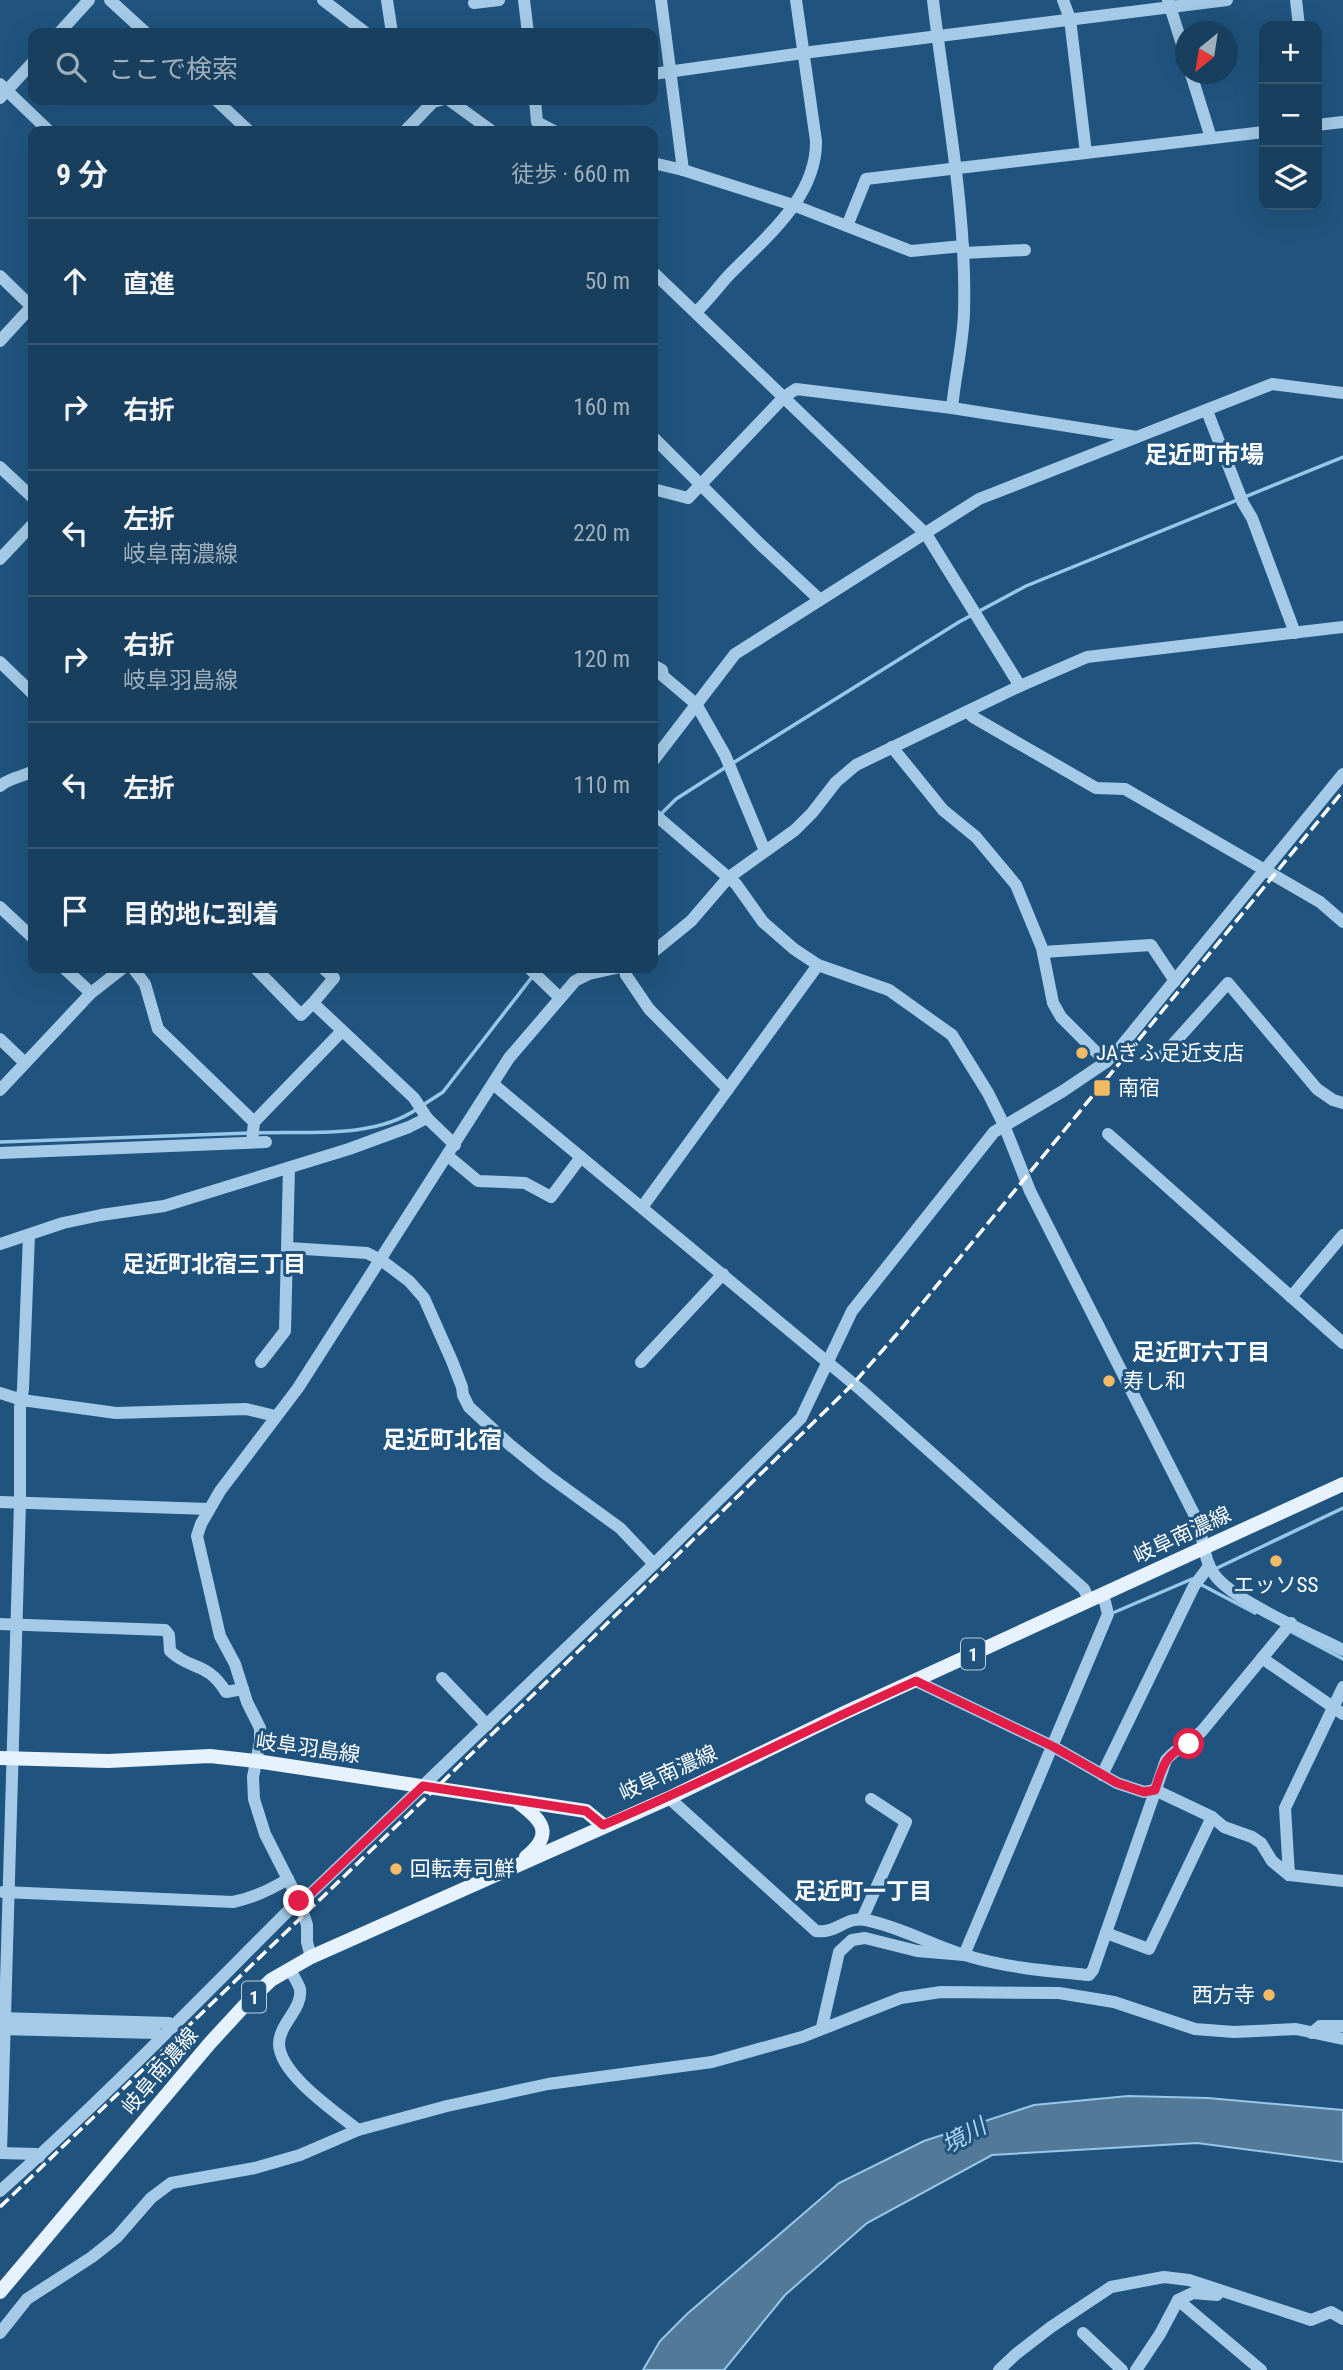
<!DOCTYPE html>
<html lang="ja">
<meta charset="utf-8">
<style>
:root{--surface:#183f5e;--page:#214664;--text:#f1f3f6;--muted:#9fafbc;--line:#365873}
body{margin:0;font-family:"Roboto Condensed","Noto Sans JP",sans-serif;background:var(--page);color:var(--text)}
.controls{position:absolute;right:21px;top:21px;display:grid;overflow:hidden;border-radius:14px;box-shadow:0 7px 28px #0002}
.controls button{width:63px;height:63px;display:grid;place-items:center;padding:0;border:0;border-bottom:2px solid var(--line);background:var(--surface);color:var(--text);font:35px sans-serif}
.compass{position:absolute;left:1175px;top:21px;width:63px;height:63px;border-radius:50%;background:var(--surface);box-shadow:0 7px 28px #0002;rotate:210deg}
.stop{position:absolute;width:21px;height:21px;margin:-16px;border:5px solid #e11d48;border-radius:50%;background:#fff}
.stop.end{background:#e11d48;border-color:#fff;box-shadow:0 2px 7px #0008}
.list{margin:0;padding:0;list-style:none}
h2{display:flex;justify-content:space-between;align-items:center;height:91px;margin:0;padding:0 28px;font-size:30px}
h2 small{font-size:23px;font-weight:400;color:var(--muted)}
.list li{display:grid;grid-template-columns:46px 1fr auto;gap:21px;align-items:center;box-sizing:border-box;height:126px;padding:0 28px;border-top:2px solid var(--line)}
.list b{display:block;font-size:26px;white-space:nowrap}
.list p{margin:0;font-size:23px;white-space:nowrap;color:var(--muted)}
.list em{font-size:23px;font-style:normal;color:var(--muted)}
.icon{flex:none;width:38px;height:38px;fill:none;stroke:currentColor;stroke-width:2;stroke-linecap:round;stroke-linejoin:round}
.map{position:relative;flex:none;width:1343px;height:2370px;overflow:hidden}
.search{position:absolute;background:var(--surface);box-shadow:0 7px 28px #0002;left:28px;top:28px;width:630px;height:77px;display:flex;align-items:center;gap:18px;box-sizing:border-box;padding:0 24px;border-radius:14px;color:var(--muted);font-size:26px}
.panel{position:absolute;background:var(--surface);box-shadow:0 7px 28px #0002;left:28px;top:126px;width:630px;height:847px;border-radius:14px}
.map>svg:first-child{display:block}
</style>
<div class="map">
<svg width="1343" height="2370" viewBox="0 0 1343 2370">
<rect width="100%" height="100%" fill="#20547e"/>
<polygon fill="#537998" stroke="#98c7e9" stroke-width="2" points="1128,2096 1208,2098 1343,2110 1343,2162 1197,2143 992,2155 867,2223 785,2295 724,2370 643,2370 660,2341 687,2314 839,2183 924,2141 1034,2105"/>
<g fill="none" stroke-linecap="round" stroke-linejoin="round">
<g stroke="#98c7e9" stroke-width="3.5">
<polyline points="733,763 959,622 1026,586 1343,457"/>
<polyline points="653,822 676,799 726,767"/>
<polyline points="423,1105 443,1092 539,968"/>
<path d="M257,1133C308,1131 373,1139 417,1109"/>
<polyline points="0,1142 250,1133"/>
<polyline points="1215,1569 1343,1508"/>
<polyline points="1200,1584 1255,1613"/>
<polyline points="1115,1612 1192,1579"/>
<polyline points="1290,1631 1343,1659"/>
</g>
<g stroke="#a4cae7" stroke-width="12">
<polyline points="110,0 146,33"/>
<polyline points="323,0 366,33"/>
<polyline points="387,0 392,33"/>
<polyline points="524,0 528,33"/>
<polyline points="661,0 683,170"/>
<path d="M933,0C945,104 967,208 964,313C963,343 955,377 952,408"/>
<polyline points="1063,0 1070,19 1086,153"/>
<polyline points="1168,0 1186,57"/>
<polyline points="1296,0 1299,26"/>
<polyline points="474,3 499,0"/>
<polyline points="59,33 89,0"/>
<polyline points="653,74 803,53 1227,0"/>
<polyline points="1191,74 1211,138"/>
<polyline points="0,84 49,131"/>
<polyline points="0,98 33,62"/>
<polyline points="216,100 249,131"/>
<polyline points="449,100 492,131"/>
<polyline points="535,100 537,122 554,131"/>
<polyline points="1317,125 1343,122"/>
<polyline points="405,131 433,102 441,100"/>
<polyline points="653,163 683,170 793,205 911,251 963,246"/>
<polyline points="847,226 866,179 1264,132"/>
<polyline points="964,253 1025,250"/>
<polyline points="653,272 926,534 1020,686"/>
<polyline points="0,276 33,308"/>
<path d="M696,312C708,301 718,287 729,275C765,238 817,197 816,141L796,0"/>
<polyline points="0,341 33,305"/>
<polyline points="1207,411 1243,503 1252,518 1295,633"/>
<polyline points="653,437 760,544 820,600"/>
<polyline points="0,467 33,498"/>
<polyline points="653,489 688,498 784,397 796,389 952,408 1137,437"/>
<polyline points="0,559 33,524"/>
<polyline points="0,662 33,694"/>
<polyline points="653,665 662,670 663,676 696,704 725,755 765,851"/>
<polyline points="968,712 973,717 1096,788 1125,789 1320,902 1343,922"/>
<polyline points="892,747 943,810 976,837 1016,885 1042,948 1053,1003 1061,1017 1106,1062"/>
<polyline points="653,761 735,654 979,499 1272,384 1343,393"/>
<path d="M0,786C9,778 22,777 33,771"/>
<path d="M653,813L736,884L763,922L794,949L818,965L889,990L952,1035L988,1093L1004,1125L1030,1191L1196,1518C1204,1537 1203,1559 1214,1574C1230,1599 1313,1635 1343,1650"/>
<polyline points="0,907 33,938"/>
<polyline points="653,952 691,921 728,878 795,830 812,813 836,782 856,765 1020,686 1087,657 1343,627"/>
<polyline points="1043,952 1151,945 1175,981"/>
<polyline points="64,968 91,993"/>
<polyline points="133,968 145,984 158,1029 254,1122 252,1142"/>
<polyline points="255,968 301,1015 313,1003 414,1098 427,1118 455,1145"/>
<polyline points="529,968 559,997"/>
<polyline points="624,968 626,975 649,1009 728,1089"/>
<polyline points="313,1003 334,978 323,968"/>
<polyline points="0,1039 25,1063"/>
<polyline points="1165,1053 1228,983 1317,1089 1333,1100 1343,1103"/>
<polyline points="493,1084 861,1390 1084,1589 1089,1600"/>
<polyline points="0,1090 91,993 123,968"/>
<polyline points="254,1122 342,1031"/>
<polyline points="1108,1134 1343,1343"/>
<polyline points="0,1153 266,1142"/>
<polyline points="448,1156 478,1181 525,1183 551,1197 581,1157"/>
<polyline points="643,1206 818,965"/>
<polyline points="0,1244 63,1223 101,1215 164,1206 349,1149 409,1127 427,1118"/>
<polyline points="289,1248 367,1253 381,1260 409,1281 424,1298 452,1361 462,1387 463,1395 469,1407 510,1445 547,1475 620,1528 654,1564"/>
<polyline points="1291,1297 1343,1235"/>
<polyline points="261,1362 285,1331 289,1168"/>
<polyline points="641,1362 723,1274"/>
<polyline points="0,1393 22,1400 116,1413 246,1409 275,1416"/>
<polyline points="0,1502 209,1509"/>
<path d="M0,1624L165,1630L169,1635L170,1651C191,1671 207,1661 226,1692L243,1689"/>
<polyline points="1262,1658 1343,1714"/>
<polyline points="442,1678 487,1725"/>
<polyline points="916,1681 1054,1747 1117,1783 1144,1792 1155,1790 1212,1817 1224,1827 1252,1837 1261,1843 1272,1861 1289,1875 1343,1881"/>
<polyline points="1102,1775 1194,1586 1209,1566"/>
<path d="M669,1798L816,1931C837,1934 845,1916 866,1920C901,1927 933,1946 968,1956C1008,1968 1048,1971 1089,1975L1093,1970L1166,1760C1176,1748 1190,1742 1202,1731L1291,1623"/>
<polyline points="1289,1875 1285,1808 1343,1687"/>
<path d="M3,1892L233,1902C253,1898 270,1890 288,1879"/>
<polyline points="862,1919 906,1822 871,1799"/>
<polyline points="1106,1933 1149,1949 1212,1817"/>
<polyline points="311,1957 307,1942 307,1925 299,1901 265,1834 254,1799 253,1777 260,1742 260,1728 247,1702 235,1664 220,1636 197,1536 201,1524 220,1491 298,1388 509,1058 575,981 589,974 616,968"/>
<path d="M290,1970C293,1975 298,1983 300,1989C303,2009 279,2024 279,2044C280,2075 336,2112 358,2130"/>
<polyline points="0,2018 169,2023 173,2027"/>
<polyline points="822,2027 839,1952 852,1940 865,1938 917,1951 964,1955 1108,1614 1103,1594"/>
<polyline points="0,2029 156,2033 161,2038"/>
<polyline points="1312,2033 1320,2026 1343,2026"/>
<polyline points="0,2153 36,2154 39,2157"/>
<polyline points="1,2153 20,1503 20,1408 23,1389 29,1235"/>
<path d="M0,2191C101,2101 196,2003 292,1907L307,1897L654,1564L801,1418L852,1311L994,1132L1063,1091L1106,1062L1118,1050L1343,774"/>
<polyline points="1178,2300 1261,2370"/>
<polyline points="0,2333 27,2299 92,2257 117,2237 151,2198 171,2183 255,2168 300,2155 358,2130 447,2106 548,2084 712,2062 802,2037 901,1998 941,1992 1059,1993 1114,2002 1195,2029 1234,2032 1296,2029 1343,2039"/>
<polyline points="1083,2333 1122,2370"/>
<polyline points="999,2370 1016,2354 1051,2327 1111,2287 1164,2277 1189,2280 1311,2320 1331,2312 1343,2319"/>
<polyline points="1136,2370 1160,2334 1178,2300 1193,2293 1217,2295"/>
</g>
<g stroke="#e6f2fd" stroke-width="14">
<polyline points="0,1758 108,1761 210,1756 256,1761 586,1811 603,1825"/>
<path d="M519,1803C543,1821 554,1834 526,1857"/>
<polyline points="0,2292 210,2043 245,2005 271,1980 311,1957 669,1798 844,1713 1343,1484"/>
</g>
<polyline stroke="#fff" stroke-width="3.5" stroke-dasharray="12 5" stroke-linecap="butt" points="0,2207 591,1639 853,1384 897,1334 1343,791"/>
</g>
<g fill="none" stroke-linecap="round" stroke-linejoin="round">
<path stroke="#e11d48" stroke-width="9" d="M299,1901L307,1897L423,1786L586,1811L603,1825C709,1781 811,1727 916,1681L1054,1747L1117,1783L1144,1792L1155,1790C1163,1766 1164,1755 1189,1744"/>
</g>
<g fill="#f5ba65" stroke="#20547e" stroke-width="2.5">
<circle cx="1082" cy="1053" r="7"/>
<rect x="1093" y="1079" width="18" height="18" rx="3.5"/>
<circle cx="1109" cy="1381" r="7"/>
<circle cx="1276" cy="1561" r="7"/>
<circle cx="396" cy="1869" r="7"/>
<circle cx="1269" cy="1995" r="7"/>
</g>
<g text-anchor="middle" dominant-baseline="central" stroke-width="6" stroke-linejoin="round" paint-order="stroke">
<g fill="#20547e" stroke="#bcccd8" stroke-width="2">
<rect x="961" y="1638.5" width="24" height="31" rx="5"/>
<rect x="242" y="1981.5" width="24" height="31" rx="5"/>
</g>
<g font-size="19" font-weight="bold" fill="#fff">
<text x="973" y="1654">1</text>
<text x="254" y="1997">1</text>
</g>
<g font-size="21" fill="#fff" stroke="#20547e" text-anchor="start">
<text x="1096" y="1053">JAぎふ足近支店</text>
<text x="1118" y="1088">南宿</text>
<text x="1123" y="1381">寿し和</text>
<text x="1276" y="1585" text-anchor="middle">エッソSS</text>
<text x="410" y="1869">回転寿司鮮</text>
<text x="1255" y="1995" text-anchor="end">西方寺</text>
</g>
<g font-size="21" fill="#fff" stroke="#20547e">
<text transform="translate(1182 1535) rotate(-25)">岐阜南濃線</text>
<text transform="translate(308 1748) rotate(8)">岐阜羽島線</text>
<text transform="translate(668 1773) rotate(-24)">岐阜南濃線</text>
<text transform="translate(160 2071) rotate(-50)">岐阜南濃線</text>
</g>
<g font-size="23" font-weight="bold" fill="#fff" stroke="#20547e">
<text x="214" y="1264">足近町北宿三丁目</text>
<text x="1201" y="1352">足近町六丁目</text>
<text x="863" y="1891">足近町一丁目</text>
</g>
<g font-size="23" font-style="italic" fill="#afd4ef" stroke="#20547e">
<text transform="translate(964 2136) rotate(-29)">境川</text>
</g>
<g font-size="24" font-weight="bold" fill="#fff" stroke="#20547e">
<text x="1204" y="455">足近町市場</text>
<text x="442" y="1440">足近町北宿</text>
</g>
</g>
</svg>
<div class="controls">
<button>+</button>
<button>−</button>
<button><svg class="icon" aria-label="layers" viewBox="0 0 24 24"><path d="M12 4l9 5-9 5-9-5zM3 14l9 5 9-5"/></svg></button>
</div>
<svg class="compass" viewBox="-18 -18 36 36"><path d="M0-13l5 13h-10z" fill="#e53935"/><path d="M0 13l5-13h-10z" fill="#9fafbc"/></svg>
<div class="stop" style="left:1189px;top:1744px"></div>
<div class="stop end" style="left:299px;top:1901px"></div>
<div class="search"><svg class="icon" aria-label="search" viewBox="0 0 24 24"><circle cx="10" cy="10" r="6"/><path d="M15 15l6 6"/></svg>ここで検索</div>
<section class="panel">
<h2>9 分<small>徒歩 · 660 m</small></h2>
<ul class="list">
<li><svg class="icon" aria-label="ahead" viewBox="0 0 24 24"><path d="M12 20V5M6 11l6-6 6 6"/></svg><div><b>直進</b></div><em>50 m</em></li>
<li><svg class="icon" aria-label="right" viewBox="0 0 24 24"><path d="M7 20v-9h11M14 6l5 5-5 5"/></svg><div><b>右折</b></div><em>160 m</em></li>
<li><svg class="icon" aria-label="left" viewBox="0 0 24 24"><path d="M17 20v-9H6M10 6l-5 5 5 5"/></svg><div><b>左折</b><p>岐阜南濃線</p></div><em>220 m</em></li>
<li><svg class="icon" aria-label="right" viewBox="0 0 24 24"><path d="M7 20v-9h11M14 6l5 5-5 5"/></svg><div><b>右折</b><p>岐阜羽島線</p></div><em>120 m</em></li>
<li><svg class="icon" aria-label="left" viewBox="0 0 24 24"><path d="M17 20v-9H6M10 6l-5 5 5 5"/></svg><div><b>左折</b></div><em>110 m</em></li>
<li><svg class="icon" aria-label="arrive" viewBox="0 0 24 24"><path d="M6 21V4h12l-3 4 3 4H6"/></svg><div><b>目的地に到着</b></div></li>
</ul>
</section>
</div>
